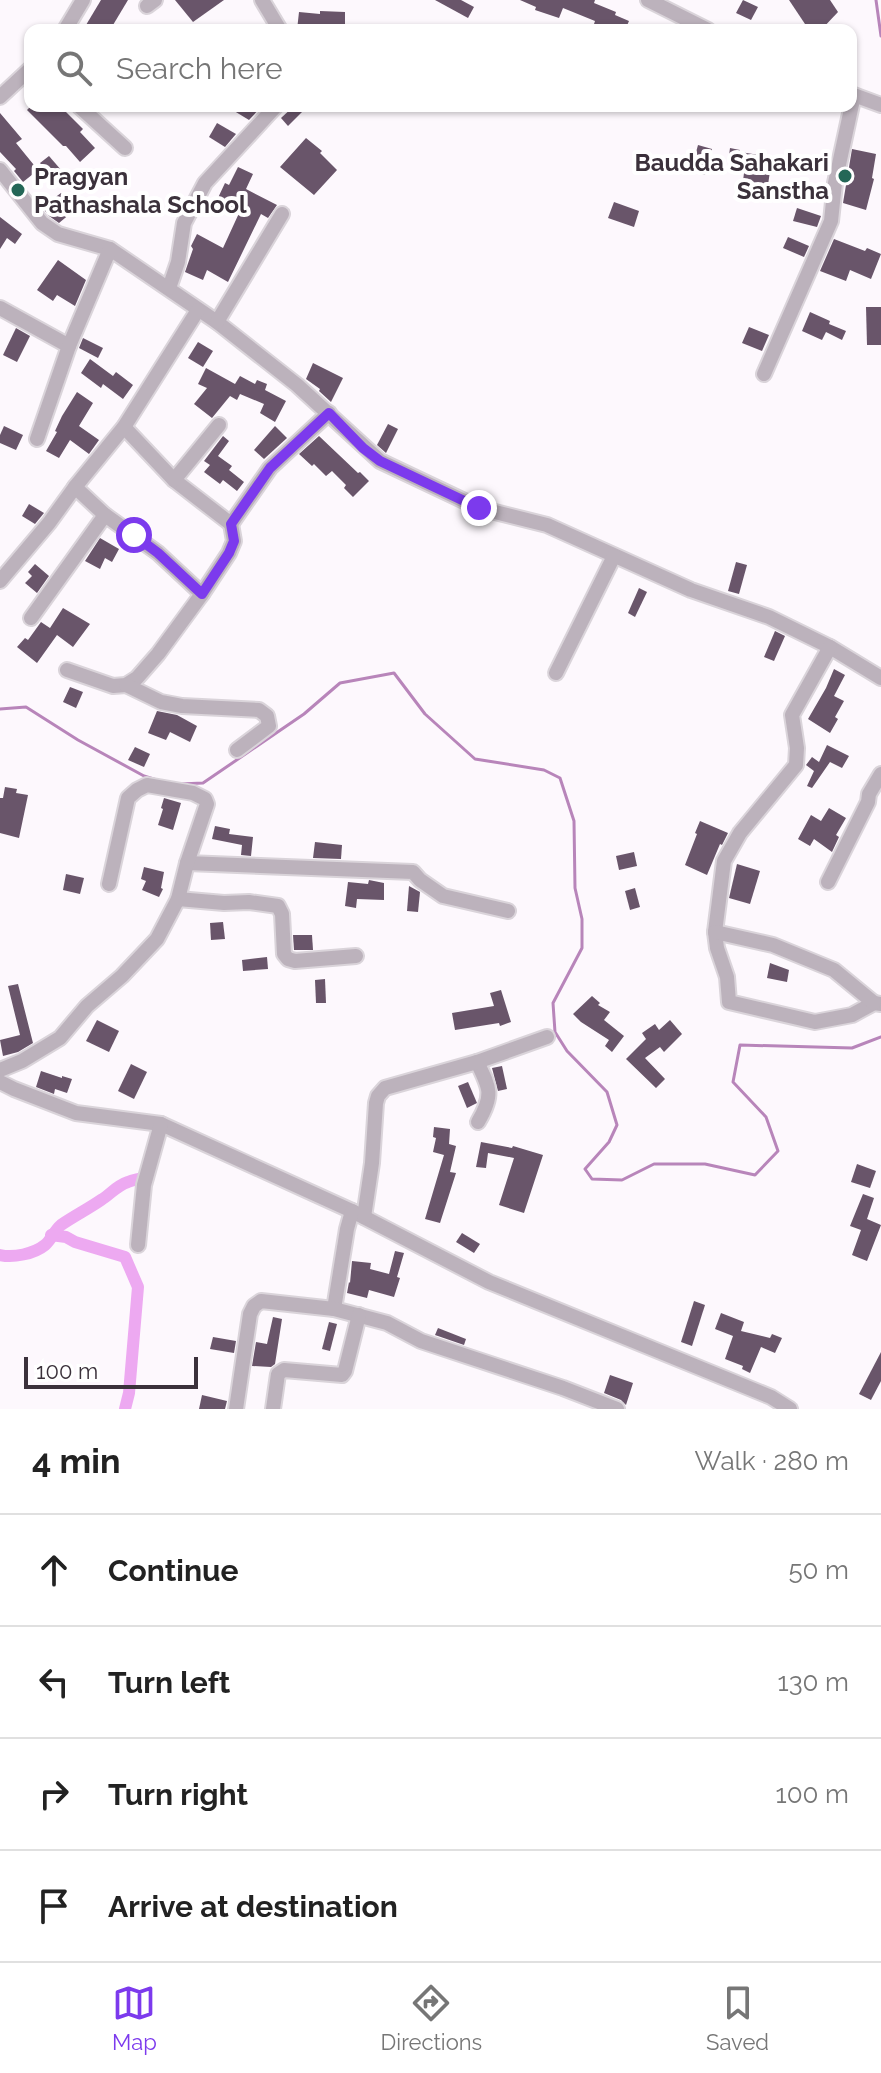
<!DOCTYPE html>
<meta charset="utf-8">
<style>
:root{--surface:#fff;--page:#f2f2f2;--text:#222;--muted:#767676;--line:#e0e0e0;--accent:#7c3aed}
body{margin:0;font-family:Raleway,sans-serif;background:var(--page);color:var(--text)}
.scale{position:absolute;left:24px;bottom:20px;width:174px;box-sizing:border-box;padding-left:8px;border:4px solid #3b313b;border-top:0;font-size:22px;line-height:28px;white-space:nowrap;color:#3b313b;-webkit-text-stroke:6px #fff;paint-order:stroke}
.stop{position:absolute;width:24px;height:24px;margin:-18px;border:6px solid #7c3aed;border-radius:50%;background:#fff}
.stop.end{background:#7c3aed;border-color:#fff;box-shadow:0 2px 8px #0008}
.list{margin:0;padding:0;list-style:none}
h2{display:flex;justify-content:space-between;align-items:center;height:104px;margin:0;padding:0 32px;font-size:34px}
h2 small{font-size:26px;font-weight:400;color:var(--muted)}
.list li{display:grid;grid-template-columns:52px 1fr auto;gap:24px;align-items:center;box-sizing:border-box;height:112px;padding:0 32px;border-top:2px solid var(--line)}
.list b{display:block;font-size:30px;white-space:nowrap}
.list em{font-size:26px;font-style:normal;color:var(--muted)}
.icon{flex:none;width:44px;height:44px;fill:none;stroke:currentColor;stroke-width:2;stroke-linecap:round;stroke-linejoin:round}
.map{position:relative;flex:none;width:881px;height:1409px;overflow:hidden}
.search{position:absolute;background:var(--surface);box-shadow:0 2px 6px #0004;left:24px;right:24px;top:24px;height:88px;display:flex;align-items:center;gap:20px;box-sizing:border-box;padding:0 28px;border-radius:16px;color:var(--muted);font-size:30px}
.sheet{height:552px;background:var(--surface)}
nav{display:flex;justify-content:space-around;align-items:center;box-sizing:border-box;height:112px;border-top:2px solid var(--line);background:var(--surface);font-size:22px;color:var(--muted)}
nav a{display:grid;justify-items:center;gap:4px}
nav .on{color:var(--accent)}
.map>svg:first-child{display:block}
</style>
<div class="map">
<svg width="881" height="1409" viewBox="0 0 881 1409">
<rect width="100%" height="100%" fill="#fdf8fd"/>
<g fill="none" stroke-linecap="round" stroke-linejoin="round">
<g stroke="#b885ba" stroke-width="3">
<polyline points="876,0 881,36"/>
<polyline points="0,709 26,707 78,740 144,776 160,781"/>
<polyline points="180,784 203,783 304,714 340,683 394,673 425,714 475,759 544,770 560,778 574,821 575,888 582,919 582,948 553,1003 555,1032 567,1051 607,1092 617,1125 609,1142 585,1169 592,1179 622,1180 654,1164 705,1164 755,1175 778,1151 766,1117 733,1082 740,1045 852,1048 881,1037"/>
</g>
<g stroke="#eda9f1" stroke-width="12">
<polyline points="51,1235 66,1237 75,1242 125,1257 138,1287 129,1393 125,1409"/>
<path d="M0,1255C13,1258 34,1254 45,1245C51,1240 54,1231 61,1225C74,1216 88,1209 101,1200C111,1194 116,1186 128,1182C138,1178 143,1181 149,1170"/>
</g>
</g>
<g fill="#69556a">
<polygon points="101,0 128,0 110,30 94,30 86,25"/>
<polygon points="175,0 224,0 193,22"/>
<polygon points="435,0 461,0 474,7 468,18"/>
<polygon points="520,0 595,0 594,3 616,12 615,15 629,21 625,30 592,30 595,21 563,8 559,18 535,10 536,7"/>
<polygon points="743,0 758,7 751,20 736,13"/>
<polygon points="789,0 830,0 838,12 821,30 809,30"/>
<polygon points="320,11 345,12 345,30 297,30 299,12 320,14"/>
<polygon points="31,106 60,106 83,129 80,132 95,148 80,162 66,146 63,146 27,110"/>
<polygon points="226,106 262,106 249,120"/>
<polygon points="294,106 298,106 303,111 288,126 281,118"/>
<polygon points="0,113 22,139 16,143 38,170 23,182 14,171 16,169 0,152"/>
<polygon points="217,123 236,134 225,147 209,137"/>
<polygon points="306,138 322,151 320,153 337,170 314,195 280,167"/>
<polygon points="698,145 712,149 705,175 691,171"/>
<polygon points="730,148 740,150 740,152 772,157 768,185 743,181 745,165 728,163"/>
<polygon points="852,149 876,154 872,178 874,179 866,210 843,203"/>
<polygon points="49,156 68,178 59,186 40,163"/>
<polygon points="238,167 253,174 246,189 277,205 268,218 261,214 228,282 207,270 203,280 185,272 193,249 191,246 197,234 223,248 240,211 217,200 225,183 229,185"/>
<polygon points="61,193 67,201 63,203 71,213 59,223 49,216 42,207"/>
<polygon points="614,202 639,211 634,227 608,218"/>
<polygon points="797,208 821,216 817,227 793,221"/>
<polygon points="0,217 22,234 15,244 7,238 0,249"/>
<polygon points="788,237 809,246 804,257 783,248"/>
<polygon points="834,239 865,251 867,248 881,254 871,279 850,270 846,281 820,271"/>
<polygon points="58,260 86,280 75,306 57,295 53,301 37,290"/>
<polygon points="866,307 881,307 881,345 867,345"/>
<polygon points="810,312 830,321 829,324 846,331 842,340 826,332 822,340 802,331"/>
<polygon points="749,327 769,335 762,351 742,343"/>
<polygon points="16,328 30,336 17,362 3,355"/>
<polygon points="83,338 103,348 98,358 79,348"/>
<polygon points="198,342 213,351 203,367 188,358"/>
<polygon points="90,359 113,376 116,372 133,385 123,399 103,384 101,388 81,373"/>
<polygon points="313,363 343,378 331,402 319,391 320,389 306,379"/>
<polygon points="206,368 235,384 240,376 255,384 257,380 267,384 265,390 286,401 275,422 260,413 264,404 240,394 237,400 230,396 212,418 194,404 207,388 198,384"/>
<polygon points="77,392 93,403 79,426 99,440 89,454 70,440 59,458 46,451 57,432 55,431 62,416"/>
<polygon points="388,424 398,429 386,453 377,445"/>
<polygon points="4,426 23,435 16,450 0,443 0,435"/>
<polygon points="275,426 287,438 264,459 254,450"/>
<polygon points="223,436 229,441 218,456 232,466 229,470 244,482 237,491 223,480 220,484 204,472 210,465 204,461"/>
<polygon points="319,436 358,473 360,472 369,481 353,497 344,488 346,485 332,471 326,476 314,464 312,466 299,454"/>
<polygon points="29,504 44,513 35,524 22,516"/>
<polygon points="100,538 119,549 112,562 105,558 100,569 85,561"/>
<polygon points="736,562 747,565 739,594 728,591"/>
<polygon points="35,564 49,576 37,593 25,583 32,576 28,572"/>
<polygon points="639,588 647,592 635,617 628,613"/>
<polygon points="63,608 90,624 73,647 57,635 37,663 17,647 25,638 28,640 41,622 50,628"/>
<polygon points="775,631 785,636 774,661 764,657"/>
<polygon points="834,669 845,675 834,696 844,701 835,717 838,719 830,733 808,719 826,688"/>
<polygon points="70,687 83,692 76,708 63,702"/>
<polygon points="157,711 177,715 197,726 190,742 170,732 166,740 148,733"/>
<polygon points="827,745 849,756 842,768 830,762 812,788 807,786 814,771 806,765 812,757 819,762"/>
<polygon points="135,747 150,754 144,767 128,760"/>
<polygon points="5,787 17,789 16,793 28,795 19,838 0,833 0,798 3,798"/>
<polygon points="164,798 181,803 173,830 158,825 163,809 161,808"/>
<polygon points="829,808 846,818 836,835 839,837 832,852 814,839 810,846 798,839 811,815 821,821"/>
<polygon points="700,821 728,833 722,845 720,844 707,875 685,865 697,834 695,833"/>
<polygon points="215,826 230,829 229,834 253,837 251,856 241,855 242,845 212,839"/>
<polygon points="315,842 342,845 341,859 313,858"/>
<polygon points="634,852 637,866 619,870 616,856"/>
<polygon points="737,864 760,871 750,904 729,898"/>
<polygon points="144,867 164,872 161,888 163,889 159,897 142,890 146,881 141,879"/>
<polygon points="66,874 84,878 80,894 63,890"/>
<polygon points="369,880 384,883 384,900 357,899 356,908 345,906 348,882 368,884"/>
<polygon points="409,886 420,892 418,912 407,911"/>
<polygon points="635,888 640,907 630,910 625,891"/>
<polygon points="223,922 225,939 211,940 210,923"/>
<polygon points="293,935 312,935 313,950 294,950"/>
<polygon points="267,957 268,969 243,971 242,960"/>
<polygon points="770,963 789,970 787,982 767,978"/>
<polygon points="325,979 326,1003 316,1003 315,980"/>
<polygon points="18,984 33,1043 18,1052 3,1056 0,1040 20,1035 8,986"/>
<polygon points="501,990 511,1022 500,1026 499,1023 455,1030 452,1013 494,1006 490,993"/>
<polygon points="592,996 600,1003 598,1005 610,1012 604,1020 624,1036 612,1052 605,1046 609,1040 581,1022 573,1014"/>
<polygon points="97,1020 119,1031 109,1052 86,1041"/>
<polygon points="670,1020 682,1034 664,1052 660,1047 645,1058 665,1079 656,1088 626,1059 646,1039 642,1033 655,1024 659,1030"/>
<polygon points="131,1064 147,1072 134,1099 118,1091"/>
<polygon points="502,1066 507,1089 498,1091 492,1068"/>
<polygon points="41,1071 62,1078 62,1076 72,1079 67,1093 55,1089 54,1094 36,1087"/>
<polygon points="468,1082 477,1103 467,1108 458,1086"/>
<polygon points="434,1127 450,1129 449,1144 456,1146 450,1172 456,1173 440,1223 425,1219 444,1155 433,1152 436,1138 433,1137"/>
<polygon points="481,1142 512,1148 513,1146 543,1155 524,1213 499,1205 514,1158 488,1153 486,1168 476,1167"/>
<polygon points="857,1164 876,1171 870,1188 851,1182"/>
<polygon points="863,1194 874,1198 867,1219 881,1225 867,1261 852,1255 861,1230 850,1226"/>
<polygon points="462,1233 480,1244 474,1253 456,1242"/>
<polygon points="395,1251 404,1253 397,1277 400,1278 394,1297 369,1290 367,1298 347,1293 349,1282 350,1283 352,1261 371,1263 370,1269 389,1274"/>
<polygon points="694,1301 705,1305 692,1346 681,1342"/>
<polygon points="721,1313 744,1322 741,1331 770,1338 772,1334 782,1338 775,1353 761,1347 750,1373 742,1369 743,1366 725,1359 733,1336 715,1329"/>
<polygon points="273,1317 282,1319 275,1364 271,1367 252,1366 256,1342 267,1344"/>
<polygon points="329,1322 337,1324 330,1351 322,1349"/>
<polygon points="438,1328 466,1339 464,1345 435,1335"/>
<polygon points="213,1337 236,1341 234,1353 210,1349"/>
<polygon points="881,1352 881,1381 871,1400 859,1394"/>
<polygon points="610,1375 633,1383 626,1405 621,1400 604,1393"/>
<polygon points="202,1395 227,1401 225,1409 199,1409"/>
</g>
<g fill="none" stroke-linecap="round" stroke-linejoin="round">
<defs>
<g id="minor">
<polyline points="262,0 280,30"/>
<polyline points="648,0 708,30"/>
<polyline points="147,6 155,0"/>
<polyline points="65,30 83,0"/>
<polyline points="851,94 881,105"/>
<polyline points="0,97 30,69"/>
<polyline points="79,106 125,148"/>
<polyline points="0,170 42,223 58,234 110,249 217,322 297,385 380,461 479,508 547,525 691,590 769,617 830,647 881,678"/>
<polyline points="169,288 178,262 184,223 205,183 276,106"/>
<polyline points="0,308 69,346"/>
<polyline points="217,322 282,214"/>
<polyline points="764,374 831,221 835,183 854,95"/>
<polyline points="124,427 174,480 231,524 270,468 329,413"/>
<polyline points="37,439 69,346 110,249"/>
<polyline points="174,480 219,425"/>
<polyline points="0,581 49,523 75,487 124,427 198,310"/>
<polyline points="202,594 229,553 234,541 231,524"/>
<polyline points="31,618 105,515"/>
<polyline points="830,647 792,715 797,748 796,765 740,833 724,861 715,932 717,948 727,977 729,1002 815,1022 852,1015 874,1003 881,1004"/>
<polyline points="67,670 113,686 126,685 137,678 158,654 202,594 158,553 105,515 75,487"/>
<polyline points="556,673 614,556"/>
<polyline points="126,685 161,702 182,706 259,710 267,716 269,726 237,750"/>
<polyline points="187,863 413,872 420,880 443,896 508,911"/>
<polyline points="828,882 868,802 869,794 881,774"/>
<polyline points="178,899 224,903 249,902 278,906 282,914 284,954 288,959 295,961 356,956"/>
<polyline points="715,932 773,945 834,970 874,1003"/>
<path d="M477,1062C490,1088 494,1095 478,1122"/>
<polyline points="0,1070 22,1061 60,1038 87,1006 122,976 157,939 178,899 187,863 207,804 205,799 193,793 147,785 137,790 128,798 109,884"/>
<polyline points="0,1082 14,1089 76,1113 161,1124 352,1211 489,1282 771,1397 790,1409"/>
<polyline points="364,1217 372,1163 376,1103 378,1096 385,1088 477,1062 547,1037"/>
<polyline points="138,1245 144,1185 161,1124"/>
<polyline points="334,1309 347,1229 352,1211"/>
<polyline points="236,1409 250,1314 254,1306 261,1301 334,1309 387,1323 421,1341 563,1388 617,1409"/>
<polyline points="273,1409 278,1374 284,1370 342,1375 345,1371 359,1315"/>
</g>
</defs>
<use href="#minor" stroke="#dad4da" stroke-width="18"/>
<use href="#minor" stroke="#bcb2bc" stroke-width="14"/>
</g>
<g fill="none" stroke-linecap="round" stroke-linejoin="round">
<polyline stroke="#7c3aed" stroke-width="10" points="134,535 158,553 202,594 229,553 234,541 231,524 270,468 329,413 363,448 380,461 479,508"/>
</g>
<g fill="#246757" stroke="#fff" stroke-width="3">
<circle cx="845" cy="176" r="8"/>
<circle cx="18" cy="190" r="8"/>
</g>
<g text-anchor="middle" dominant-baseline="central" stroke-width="8" stroke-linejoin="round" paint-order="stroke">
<g font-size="24" font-weight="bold" fill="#3b313b" stroke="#fff" text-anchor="end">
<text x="829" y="162">Baudda Sahakari<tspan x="829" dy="28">Sanstha</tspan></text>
<text x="34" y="176" text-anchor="start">Pragyan<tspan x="34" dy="28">Pathashala School</tspan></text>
</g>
</g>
</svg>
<div class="scale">100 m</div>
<div class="stop" style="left:134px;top:535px"></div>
<div class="stop end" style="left:479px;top:508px"></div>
<div class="search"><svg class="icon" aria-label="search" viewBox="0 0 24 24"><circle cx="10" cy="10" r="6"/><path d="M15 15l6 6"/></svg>Search here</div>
</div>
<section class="sheet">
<h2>4 min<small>Walk · 280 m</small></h2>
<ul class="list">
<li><svg class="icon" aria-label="ahead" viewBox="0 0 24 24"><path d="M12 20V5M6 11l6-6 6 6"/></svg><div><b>Continue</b></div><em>50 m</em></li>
<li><svg class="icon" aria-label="left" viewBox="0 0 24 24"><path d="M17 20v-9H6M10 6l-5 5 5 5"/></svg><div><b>Turn left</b></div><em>130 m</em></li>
<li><svg class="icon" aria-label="right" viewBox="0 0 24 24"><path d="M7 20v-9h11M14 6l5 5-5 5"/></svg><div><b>Turn right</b></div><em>100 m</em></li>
<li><svg class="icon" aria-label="arrive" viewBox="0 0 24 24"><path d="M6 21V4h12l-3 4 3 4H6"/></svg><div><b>Arrive at destination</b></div></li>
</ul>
</section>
<nav>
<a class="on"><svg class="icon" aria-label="map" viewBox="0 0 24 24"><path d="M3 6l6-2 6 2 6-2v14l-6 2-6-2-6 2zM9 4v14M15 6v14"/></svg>Map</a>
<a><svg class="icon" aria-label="directions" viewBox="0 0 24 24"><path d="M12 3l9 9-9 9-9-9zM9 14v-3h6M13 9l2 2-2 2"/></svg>Directions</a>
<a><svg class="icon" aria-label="saved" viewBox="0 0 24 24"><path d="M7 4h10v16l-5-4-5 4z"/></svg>Saved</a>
</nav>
